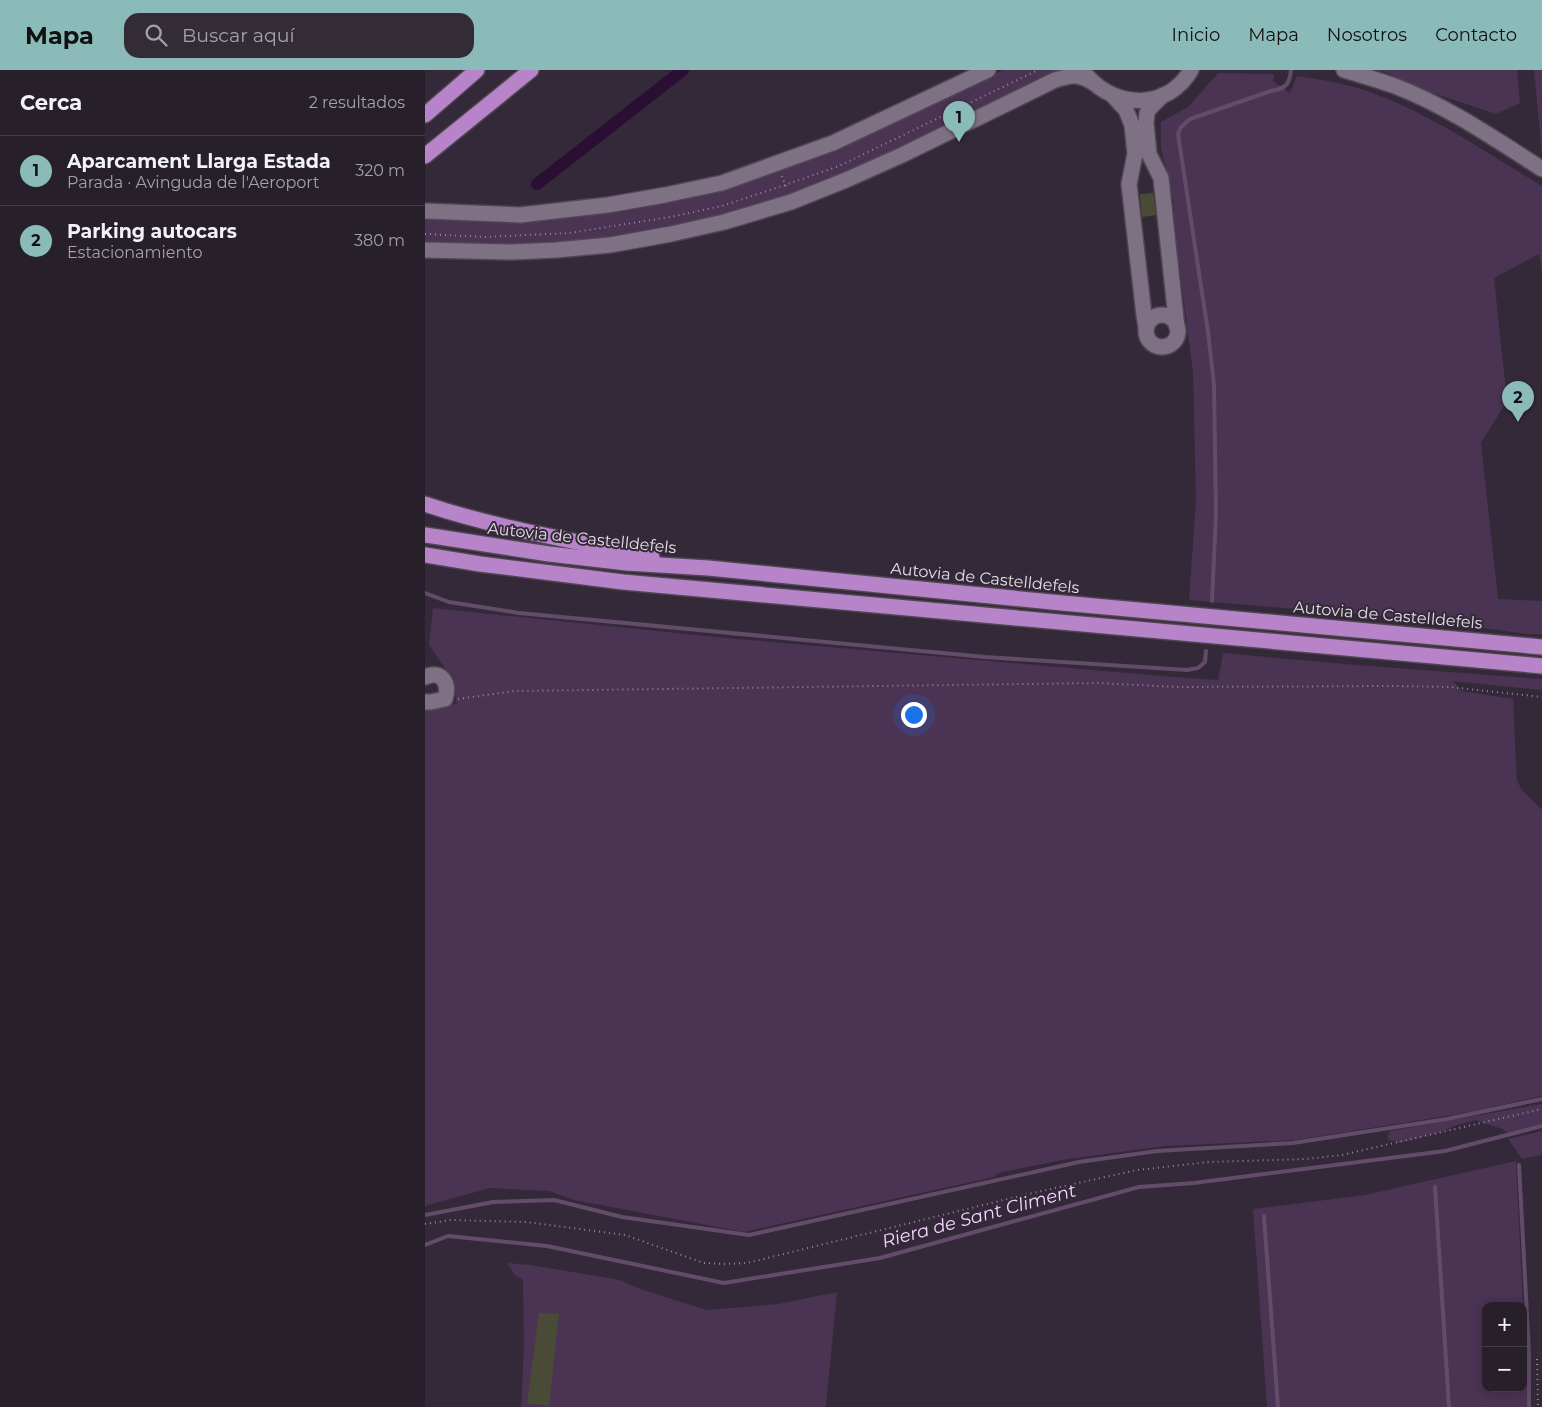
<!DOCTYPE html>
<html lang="es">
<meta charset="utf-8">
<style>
:root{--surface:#271f2a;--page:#332c36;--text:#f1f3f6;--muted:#a4a2a8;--line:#433d47;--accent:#8bbbb9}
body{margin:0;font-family:Montserrat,sans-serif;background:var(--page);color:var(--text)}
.controls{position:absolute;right:15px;bottom:15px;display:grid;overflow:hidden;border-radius:10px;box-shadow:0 2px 12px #0003}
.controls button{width:45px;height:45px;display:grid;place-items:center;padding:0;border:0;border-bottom:1px solid var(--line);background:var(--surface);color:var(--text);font:25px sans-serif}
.you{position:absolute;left:488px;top:644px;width:18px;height:18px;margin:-12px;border:4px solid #fff;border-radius:50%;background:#1a73e8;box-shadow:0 0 0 8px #1a73e833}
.badge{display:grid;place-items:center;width:32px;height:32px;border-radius:50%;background:var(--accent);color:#111;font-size:16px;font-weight:700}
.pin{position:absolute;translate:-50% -41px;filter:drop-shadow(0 1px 2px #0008)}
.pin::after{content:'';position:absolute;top:26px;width:18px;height:15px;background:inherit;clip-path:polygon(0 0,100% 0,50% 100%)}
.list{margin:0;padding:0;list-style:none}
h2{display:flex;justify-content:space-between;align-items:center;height:65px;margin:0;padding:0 20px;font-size:21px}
h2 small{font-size:16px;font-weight:400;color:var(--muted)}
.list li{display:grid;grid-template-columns:32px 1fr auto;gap:15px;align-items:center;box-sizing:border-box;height:70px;padding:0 20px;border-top:1px solid var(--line)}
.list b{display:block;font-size:19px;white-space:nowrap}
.list p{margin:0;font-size:16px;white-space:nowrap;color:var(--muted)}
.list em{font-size:16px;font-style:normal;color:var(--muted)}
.icon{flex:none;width:28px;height:28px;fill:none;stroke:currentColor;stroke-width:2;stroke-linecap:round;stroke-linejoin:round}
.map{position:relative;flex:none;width:1117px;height:1337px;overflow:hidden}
header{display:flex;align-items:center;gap:30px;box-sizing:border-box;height:70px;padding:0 25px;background:var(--accent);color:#111}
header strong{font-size:24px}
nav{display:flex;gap:28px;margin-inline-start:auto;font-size:18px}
.search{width:350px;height:45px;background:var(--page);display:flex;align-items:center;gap:12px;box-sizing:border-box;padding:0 18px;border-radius:15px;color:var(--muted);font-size:19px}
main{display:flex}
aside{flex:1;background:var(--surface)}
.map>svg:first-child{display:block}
</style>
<header>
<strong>Mapa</strong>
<div class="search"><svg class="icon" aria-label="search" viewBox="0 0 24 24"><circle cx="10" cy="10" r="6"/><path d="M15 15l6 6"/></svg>Buscar aquí</div>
<nav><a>Inicio</a><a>Mapa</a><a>Nosotros</a><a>Contacto</a></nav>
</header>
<main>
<aside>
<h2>Cerca<small>2 resultados</small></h2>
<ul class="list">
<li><span class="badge">1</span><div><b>Aparcament Llarga Estada</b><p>Parada · Avinguda de l'Aeroport</p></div><em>320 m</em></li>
<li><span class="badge">2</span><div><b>Parking autocars</b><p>Estacionamiento</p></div><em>380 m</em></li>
</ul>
</aside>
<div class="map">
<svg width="1117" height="1337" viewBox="0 0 1117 1337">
<rect width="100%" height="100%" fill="#342938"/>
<g fill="#4b3353">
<polygon points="578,0 640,0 488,74 372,122 316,141 211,164 126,173 25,175 0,173 0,147 128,147 211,138 313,114 479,48"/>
<polygon points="950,0 1092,0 1095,33 1071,44 999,20 963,3"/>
<polygon points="1109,0 1117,0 1117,85"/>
<path d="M793,3L849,4L848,11L865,23L872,6C894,9 918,13 939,20C1003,42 1059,81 1117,116V203L1114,184L1069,208L1082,331L1056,373L1073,529L1117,531V564H1102L989,549L764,530L771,430L768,302L751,172L748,129L736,78V52L763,37Z"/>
<polygon points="8,538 301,568 748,607 793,610 798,583 931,595 1117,609 1117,620 1028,611 1037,621 1088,629 1092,711 1097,720 1117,740 1117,1026 1040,1043 871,1070 740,1076 642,1089 573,1103 569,1107 319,1162 149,1130 124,1121 65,1118 0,1136 0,635 32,634 28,610 4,575"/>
<polygon points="1117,1034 1117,1054 1083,1063 1077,1059 1051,1050 1032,1055 1013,1063 974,1073 962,1069 965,1061"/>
<polygon points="1117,1061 1117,1085 1097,1089 1083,1069"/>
<polygon points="1091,1091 1098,1236 1061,1236 1061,1318 1098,1318 1098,1236 1103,1337 842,1337 828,1139 940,1125"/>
<polygon points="82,1193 105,1195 195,1210 215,1219 282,1240 353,1234 412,1222 401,1337 96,1337 99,1278 98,1210 90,1205"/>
</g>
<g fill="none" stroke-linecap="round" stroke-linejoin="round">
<g stroke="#634c69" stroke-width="4">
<polyline points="0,523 24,532 94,543 560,587 762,600 773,598 780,592 781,581"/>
<path d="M787,531L791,444L789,315L783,262L753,64L756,57L765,49L846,21C860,19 865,14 866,0"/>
<polyline points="1094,1095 1104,1283 1104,1337"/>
<polyline points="1010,1117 1024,1337"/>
<polyline points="0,1145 68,1132 129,1130 197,1147 324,1165 654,1092 732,1081 868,1073 1022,1049 1117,1029"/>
<polyline points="839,1146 853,1337"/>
<polyline points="0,1175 23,1166 122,1176 299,1213 455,1188 714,1117 769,1113 1020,1081 1117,1056"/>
</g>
<polyline stroke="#2b0e33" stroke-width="12" points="112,114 258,0"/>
</g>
<g fill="#494b37">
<polygon points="728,123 731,145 717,147 715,124"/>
<polygon points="114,1243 134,1244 124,1336 102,1333"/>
</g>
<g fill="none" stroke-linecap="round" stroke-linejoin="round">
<defs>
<g id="minor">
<path d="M919,0C936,5 953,10 970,16C1022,36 1070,69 1117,99"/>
<path d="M662,6C691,39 743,40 766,0"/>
<polyline points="738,25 724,39 722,43 721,53 724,84 736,108 752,258"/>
<polyline points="689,27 701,40 707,55 710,84 704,114 719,245 721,257"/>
<polyline points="0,141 95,145 183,135 240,125 297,113 408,73 563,0"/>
<path d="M0,180L87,182L131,180L185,175L246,164L299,152L366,132L421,110L477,85L630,10C647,5 653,3 669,13"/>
<circle cx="737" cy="261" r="16"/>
<path d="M0,607C17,599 25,614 20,629L6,632H0"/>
</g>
<g id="highway">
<polyline points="0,45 52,0"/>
<polyline points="0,86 106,0"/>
<path d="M0,434C74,459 151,471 227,487"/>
<polyline points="0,465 124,484 202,493 283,498 637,533 1117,577"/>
<polyline points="0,485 55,494 198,512 1117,596"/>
</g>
</defs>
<use href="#minor" stroke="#504653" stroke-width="18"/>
<use href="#highway" stroke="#504653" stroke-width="18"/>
<g stroke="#938a96" stroke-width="2" stroke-dasharray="1 4" stroke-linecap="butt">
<polyline points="357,106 362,120"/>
<polyline points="0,164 60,167 144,163 245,147 297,136 360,115 414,96 613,0"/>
<polyline points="33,629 89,621 674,613 754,617 969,616 1025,617 1117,627"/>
<polyline points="0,1154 26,1150 101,1152 200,1165 279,1193 301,1194 322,1193 603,1124 712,1100 784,1092 881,1089 917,1085 1117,1039"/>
<polyline points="1112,1289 1113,1337"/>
</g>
<use href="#minor" stroke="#7e7183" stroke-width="15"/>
<use href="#highway" stroke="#b884c9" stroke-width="15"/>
</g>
<g text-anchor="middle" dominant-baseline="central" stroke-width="4" stroke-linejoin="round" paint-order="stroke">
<g font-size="16" fill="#e5dde7" stroke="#342938">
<text transform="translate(157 468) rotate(6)">Autovia de Castelldefels</text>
<text transform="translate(560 508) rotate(6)">Autovia de Castelldefels</text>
<text transform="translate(963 545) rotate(5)">Autovia de Castelldefels</text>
</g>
<g font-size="18" font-style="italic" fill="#f4d6fe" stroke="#342938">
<text transform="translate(554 1146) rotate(-15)">Riera de Sant Climent</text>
</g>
</g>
</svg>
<div class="controls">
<button>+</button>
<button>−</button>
</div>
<div class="you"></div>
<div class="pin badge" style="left:534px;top:72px">1</div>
<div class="pin badge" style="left:1093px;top:352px">2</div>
</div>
</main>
